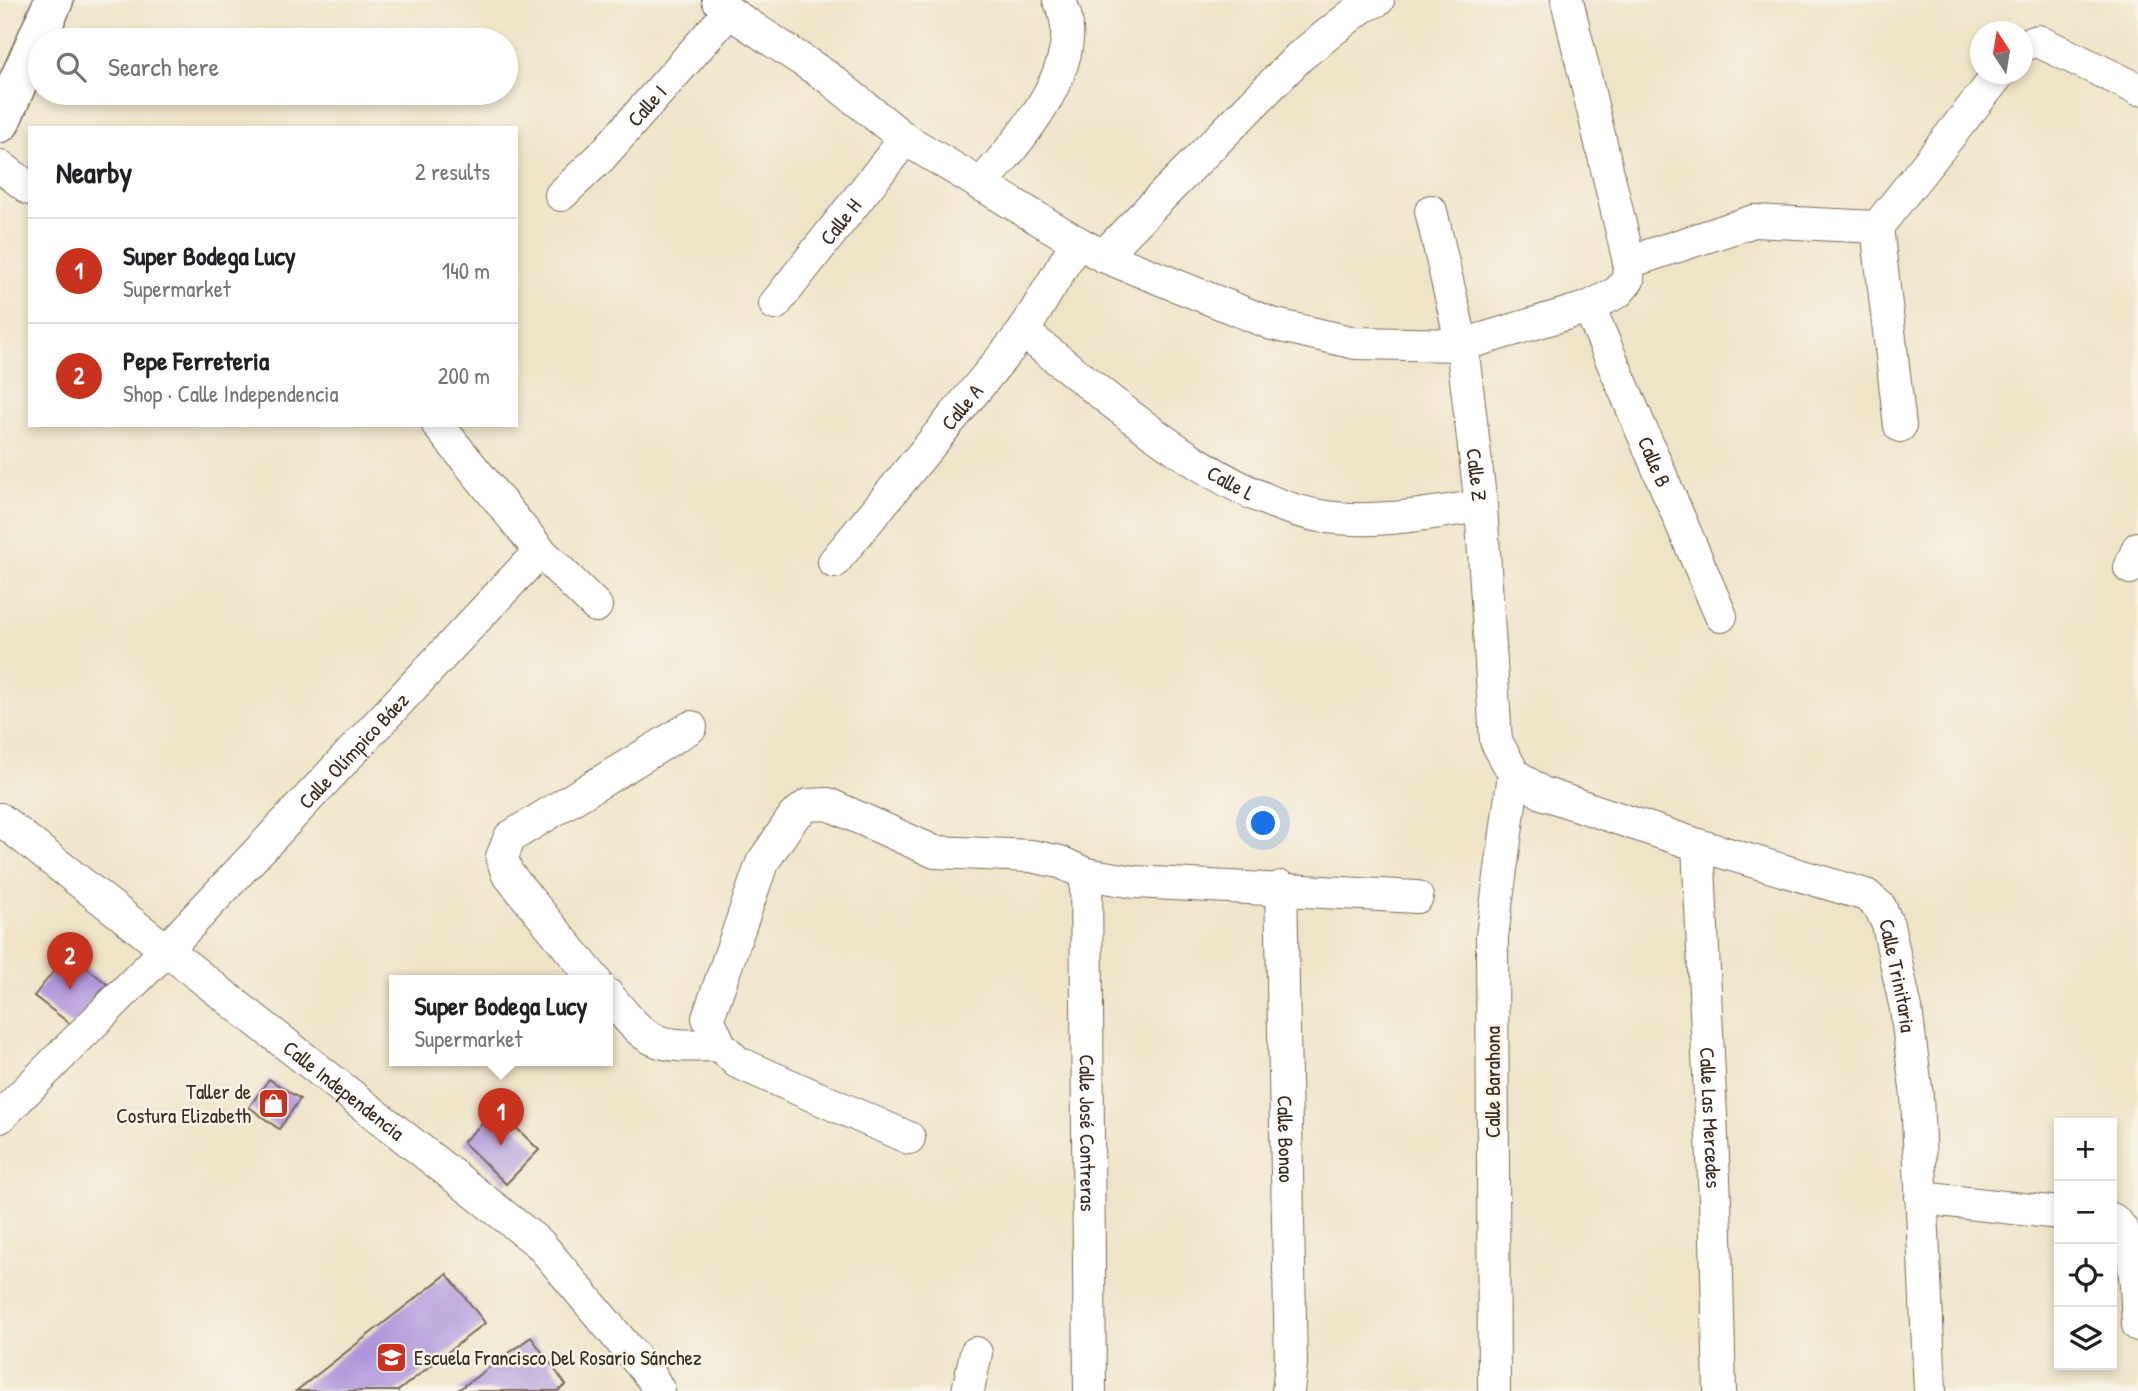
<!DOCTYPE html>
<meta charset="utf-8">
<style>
:root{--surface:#fff;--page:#f6f6f6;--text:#202124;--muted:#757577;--line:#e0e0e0;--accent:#c8321e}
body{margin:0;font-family:"Patrick Hand",sans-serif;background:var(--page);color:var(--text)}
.controls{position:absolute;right:21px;bottom:21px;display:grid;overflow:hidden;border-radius:0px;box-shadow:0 4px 10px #0003}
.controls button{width:63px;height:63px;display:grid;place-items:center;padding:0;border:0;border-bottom:2px solid var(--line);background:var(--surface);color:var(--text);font:35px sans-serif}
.compass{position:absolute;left:1970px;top:21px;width:63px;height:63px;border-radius:50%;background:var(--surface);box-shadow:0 4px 10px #0003;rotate:348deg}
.you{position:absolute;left:1264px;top:824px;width:24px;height:24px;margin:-18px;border:5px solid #fff;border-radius:50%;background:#1a73e8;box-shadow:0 0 0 10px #1a73e833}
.badge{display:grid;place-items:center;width:46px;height:46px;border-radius:50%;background:var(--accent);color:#fff;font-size:23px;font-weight:700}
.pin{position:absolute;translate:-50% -58px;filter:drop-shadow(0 2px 4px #0008)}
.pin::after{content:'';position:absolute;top:37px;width:24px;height:21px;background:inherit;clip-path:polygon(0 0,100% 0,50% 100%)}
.popup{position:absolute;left:389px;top:975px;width:224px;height:91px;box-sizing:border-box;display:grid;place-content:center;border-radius:0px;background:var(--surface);filter:drop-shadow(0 2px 5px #0005);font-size:23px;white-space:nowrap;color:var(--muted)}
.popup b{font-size:26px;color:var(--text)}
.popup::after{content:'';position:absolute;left:50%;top:100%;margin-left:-14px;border:14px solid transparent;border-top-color:var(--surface)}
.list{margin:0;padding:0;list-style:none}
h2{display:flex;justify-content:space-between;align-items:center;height:91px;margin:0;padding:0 28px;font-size:30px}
h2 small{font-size:23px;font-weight:400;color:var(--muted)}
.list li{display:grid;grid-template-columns:46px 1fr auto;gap:21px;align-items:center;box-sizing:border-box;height:105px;padding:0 28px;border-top:2px solid var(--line)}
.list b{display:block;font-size:26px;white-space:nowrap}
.list p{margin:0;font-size:23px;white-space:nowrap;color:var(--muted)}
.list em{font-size:23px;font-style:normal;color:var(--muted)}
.icon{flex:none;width:38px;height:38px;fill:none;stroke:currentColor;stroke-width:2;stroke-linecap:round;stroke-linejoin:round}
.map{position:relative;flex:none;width:2138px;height:1391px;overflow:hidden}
.search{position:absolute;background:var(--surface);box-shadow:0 4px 10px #0003;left:28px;top:28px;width:490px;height:77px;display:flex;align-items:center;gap:18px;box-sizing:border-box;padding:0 24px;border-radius:38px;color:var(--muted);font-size:26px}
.panel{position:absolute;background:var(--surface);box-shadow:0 4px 10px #0003;left:28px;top:126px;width:490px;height:301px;border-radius:0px}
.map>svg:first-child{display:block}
</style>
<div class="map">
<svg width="2138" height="1391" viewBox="0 0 2138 1391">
<rect width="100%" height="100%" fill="#f7f3e8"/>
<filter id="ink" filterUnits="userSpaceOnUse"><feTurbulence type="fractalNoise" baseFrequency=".0143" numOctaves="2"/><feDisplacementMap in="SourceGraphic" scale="14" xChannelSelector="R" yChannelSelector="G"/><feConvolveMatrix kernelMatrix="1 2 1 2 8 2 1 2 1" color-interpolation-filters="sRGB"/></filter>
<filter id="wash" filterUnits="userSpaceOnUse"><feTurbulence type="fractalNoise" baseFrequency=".00686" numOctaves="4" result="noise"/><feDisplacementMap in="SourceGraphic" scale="28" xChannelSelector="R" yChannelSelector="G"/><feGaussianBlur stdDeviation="1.57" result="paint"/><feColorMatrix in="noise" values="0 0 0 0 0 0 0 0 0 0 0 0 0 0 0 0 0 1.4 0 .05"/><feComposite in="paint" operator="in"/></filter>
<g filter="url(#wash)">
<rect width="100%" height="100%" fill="#f0e4c8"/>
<g id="blocks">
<g fill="#af96dc">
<polygon points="68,953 107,984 73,1026 34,996"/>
<polygon points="269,1079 300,1099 279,1129 249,1107"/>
<polygon points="497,1109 539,1150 506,1184 463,1142"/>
<polygon points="447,1274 485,1323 398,1391 296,1391"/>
<polygon points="531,1337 566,1385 558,1391 457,1391"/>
</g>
</g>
</g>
<g filter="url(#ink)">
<use href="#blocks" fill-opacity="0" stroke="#7a6b5a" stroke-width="2"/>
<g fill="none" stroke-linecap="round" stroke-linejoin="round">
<defs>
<g id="street">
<polyline points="718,0 729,12 829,78 905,139 1077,242 1103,256 1272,324 1355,343 1462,345 1589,307 1618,292 1628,280 1629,262 1567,0"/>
<polyline points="2022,45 2038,41 2138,89"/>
<polyline points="0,166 30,189"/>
<path d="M980,185C1018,143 1092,59 1059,0"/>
<path id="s1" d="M561,195L601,157L729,12"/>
<path id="s2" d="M1431,211L1462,345L1481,506L1496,741L1514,774L1542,793L1698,845L1866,895L1880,907L1888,925L1906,1009L1917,1096L1930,1391"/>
<polyline points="1877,227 1900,426"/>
<polyline points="1103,256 1299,57 1362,7 1378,0"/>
<polyline points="1629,262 1754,221 1877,227 1999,74"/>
<path id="s3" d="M775,304L905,139"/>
<path id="s4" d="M1589,307L1721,616"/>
<path id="s5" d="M1023,332C1106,395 1222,502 1326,517C1378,524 1430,513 1481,506"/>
<polyline points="438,425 540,551 596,606"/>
<path id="s6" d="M834,562L1023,332L1077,242"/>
<polyline points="2130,568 2138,548"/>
<path id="s7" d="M0,819L540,1244L652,1378L659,1391"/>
<path id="s8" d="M1698,845L1715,1200L1720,1391"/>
<path id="s9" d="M1086,874L1090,1391"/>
<path id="s10" d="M1281,887L1291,1364L1288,1391"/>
<polyline points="595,980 507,873 502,857 510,837 691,727"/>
<path d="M608,995C650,1046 653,1047 720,1045"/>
<path id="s11" d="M0,1117L165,951L540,551"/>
<polyline points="909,1138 737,1062 720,1045 708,1018 762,863 794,816 808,805 828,804 935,852 1031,856 1060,862 1086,874 1135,882 1417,897"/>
<polyline points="1921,1198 2059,1213"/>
<path d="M2112,1219C2138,1237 2136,1293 2138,1325"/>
<polyline points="968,1391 976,1353"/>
<polyline points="1494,1391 1492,936 1514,774"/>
</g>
<polyline id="secondary" points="0,123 54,0"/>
</defs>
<use href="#street" stroke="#7a6b5a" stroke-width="34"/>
<use href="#secondary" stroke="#7a6b5a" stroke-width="41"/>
<use href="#street" stroke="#fff" stroke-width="32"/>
<use href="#secondary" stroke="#fff" stroke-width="38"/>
</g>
</g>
<defs>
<symbol id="shop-square" viewBox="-11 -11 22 22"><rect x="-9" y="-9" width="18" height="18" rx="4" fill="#c8321e" stroke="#f7f3e8"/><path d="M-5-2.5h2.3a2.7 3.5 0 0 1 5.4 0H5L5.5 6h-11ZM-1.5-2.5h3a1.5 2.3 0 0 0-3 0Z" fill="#fff"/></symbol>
<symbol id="school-square" viewBox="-11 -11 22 22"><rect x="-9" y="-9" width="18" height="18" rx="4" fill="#c8321e" stroke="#f7f3e8"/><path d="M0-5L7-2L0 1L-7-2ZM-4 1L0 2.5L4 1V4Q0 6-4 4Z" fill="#fff"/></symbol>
</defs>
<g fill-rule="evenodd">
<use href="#shop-square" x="256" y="1086" width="35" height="35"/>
<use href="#school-square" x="374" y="1340" width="35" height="35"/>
</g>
<g text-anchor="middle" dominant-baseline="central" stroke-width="5" stroke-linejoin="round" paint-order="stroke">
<g font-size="21" fill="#3b2a1e" stroke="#f7f3e8">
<text stroke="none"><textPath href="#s1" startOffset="124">Calle I</textPath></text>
<text stroke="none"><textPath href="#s3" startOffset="105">Calle H</textPath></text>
<text stroke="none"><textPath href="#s6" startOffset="201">Calle A</textPath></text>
<text stroke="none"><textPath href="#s4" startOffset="168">Calle B</textPath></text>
<text stroke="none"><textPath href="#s2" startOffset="268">Calle Z</textPath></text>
<text stroke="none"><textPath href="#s5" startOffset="257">Calle L</textPath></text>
<text stroke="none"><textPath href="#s11" startOffset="509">Calle Olímpico Báez</textPath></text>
<text stroke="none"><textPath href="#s2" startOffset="1036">Calle Trinitaria</textPath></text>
<text transform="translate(1492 1082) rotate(-90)">Calle Barahona</text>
<text stroke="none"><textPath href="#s7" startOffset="438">Calle Independencia</textPath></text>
<text stroke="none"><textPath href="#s8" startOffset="273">Calle Las Mercedes</textPath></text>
<text stroke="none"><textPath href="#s9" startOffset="259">Calle José Contreras</textPath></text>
<text stroke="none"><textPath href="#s10" startOffset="252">Calle Bonao</textPath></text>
</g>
<g font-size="21" fill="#3b2a1e" stroke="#f7f3e8" text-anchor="end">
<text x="251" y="1091">Taller de<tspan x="251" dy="24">Costura Elizabeth</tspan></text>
<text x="414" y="1357" text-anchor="start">Escuela Francisco Del Rosario Sánchez</text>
</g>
</g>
</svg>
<div class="controls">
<button>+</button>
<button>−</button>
<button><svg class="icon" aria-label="locate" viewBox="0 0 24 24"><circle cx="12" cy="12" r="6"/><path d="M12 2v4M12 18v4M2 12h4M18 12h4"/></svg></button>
<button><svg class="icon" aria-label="layers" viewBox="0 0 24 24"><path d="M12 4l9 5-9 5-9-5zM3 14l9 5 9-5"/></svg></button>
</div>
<svg class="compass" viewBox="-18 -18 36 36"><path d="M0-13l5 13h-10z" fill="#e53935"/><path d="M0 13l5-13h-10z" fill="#757577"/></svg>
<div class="you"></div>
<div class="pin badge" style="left:501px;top:1146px">1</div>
<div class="popup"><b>Super Bodega Lucy</b>Supermarket</div>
<div class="pin badge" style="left:70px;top:990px">2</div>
<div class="search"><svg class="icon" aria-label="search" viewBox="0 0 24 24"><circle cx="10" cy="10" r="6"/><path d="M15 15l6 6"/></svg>Search here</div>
<section class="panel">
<h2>Nearby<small>2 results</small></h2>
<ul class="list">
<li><span class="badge">1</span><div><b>Super Bodega Lucy</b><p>Supermarket</p></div><em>140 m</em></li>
<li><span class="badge">2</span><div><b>Pepe Ferreteria</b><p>Shop · Calle Independencia</p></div><em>200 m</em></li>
</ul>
</section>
</div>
